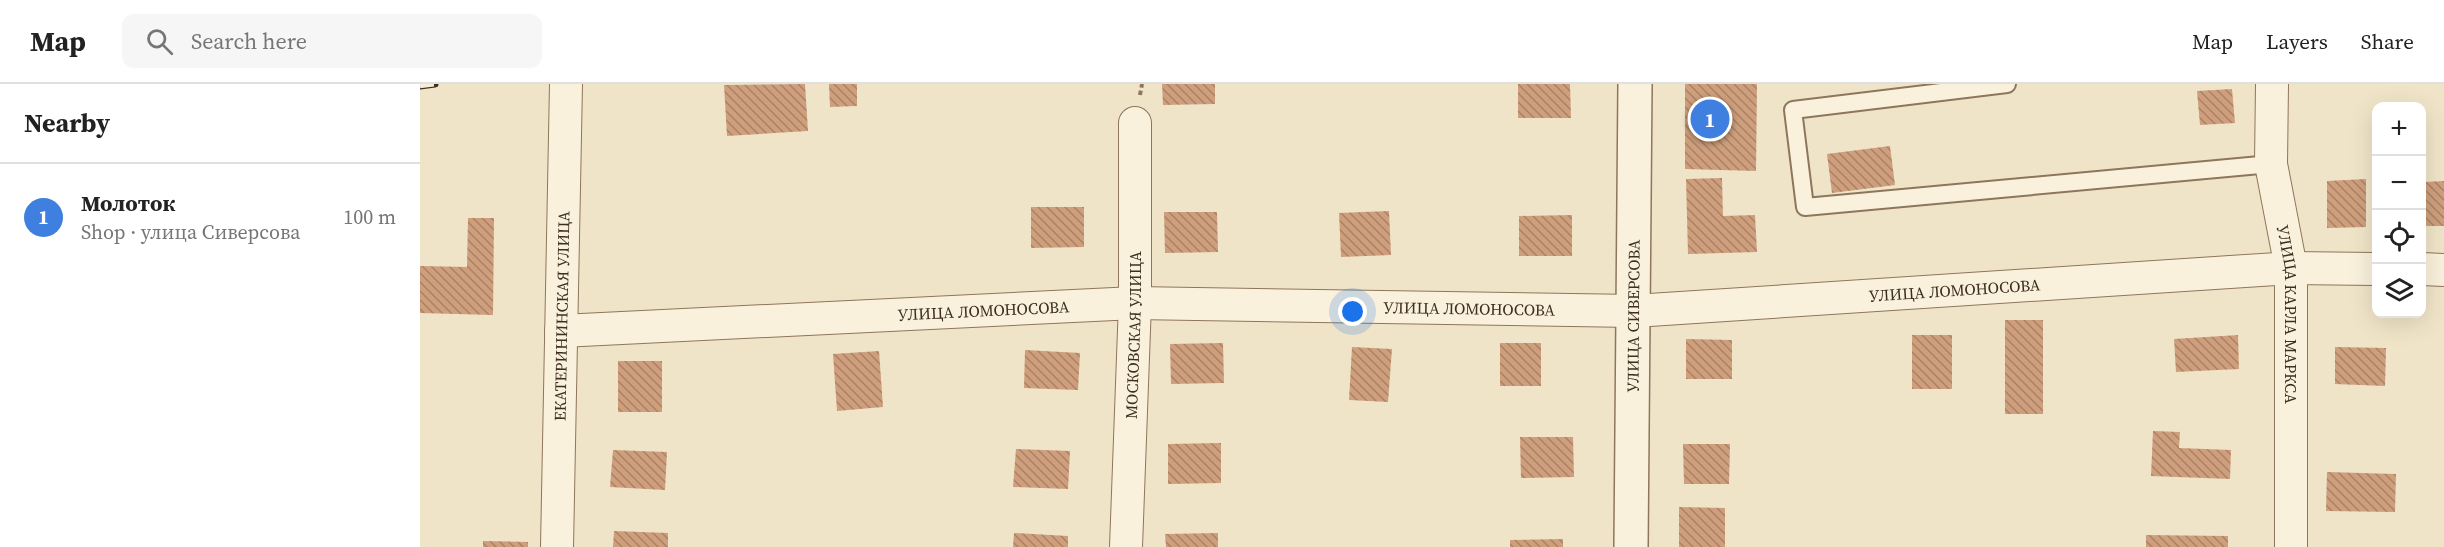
<!DOCTYPE html>
<meta charset="utf-8">
<style>
:root{--surface:#fff;--page:#f6f6f6;--text:#222;--muted:#767676;--line:#e0e0e0;--accent:#9e2a2b}
body{margin:0;font-family:"Source Serif 4",serif;background:var(--page);color:var(--text)}
.controls{position:absolute;right:18px;top:18px;display:grid;overflow:hidden;border-radius:12px;box-shadow:0 6px 24px #0002}
.controls button{width:54px;height:54px;display:grid;place-items:center;padding:0;border:0;border-bottom:2px solid var(--line);background:var(--surface);color:var(--text);font:30px sans-serif}
.you{position:absolute;left:933px;top:228px;width:21px;height:21px;margin:-15px;border:4px solid #fff;border-radius:50%;background:#1a73e8;box-shadow:0 0 0 9px #1a73e833}
.badge{display:grid;place-items:center;width:39px;height:39px;border-radius:50%;background:var(--accent);color:#fff;font-size:20px;font-weight:700}
.pin{position:absolute;translate:-50% -50%;border:3px solid #fff;box-shadow:0 2px 6px #0006}
.list{margin:0;padding:0;list-style:none}
h2{display:flex;justify-content:space-between;align-items:center;height:78px;margin:0;padding:0 24px;font-size:26px}
h2 small{font-size:20px;font-weight:400;color:var(--muted)}
.list li{display:grid;grid-template-columns:39px 1fr auto;gap:18px;align-items:center;box-sizing:border-box;height:108px;padding:0 24px;border-top:2px solid var(--line)}
.list b{display:block;font-size:22px;white-space:nowrap}
.list p{margin:0;font-size:20px;white-space:nowrap;color:var(--muted)}
.list em{font-size:20px;font-style:normal;color:var(--muted)}
.icon{flex:none;width:33px;height:33px;fill:none;stroke:currentColor;stroke-width:2;stroke-linecap:round;stroke-linejoin:round}
.map{position:relative;flex:none;width:2024px;height:463px;overflow:hidden}
header{display:flex;align-items:center;gap:36px;box-sizing:border-box;height:84px;padding:0 30px;background:var(--surface);border-bottom:2px solid var(--line)}
header strong{font-size:28px}
nav{display:flex;gap:33px;margin-inline-start:auto;font-size:21px}
.search{width:420px;height:54px;background:var(--page);display:flex;align-items:center;gap:15px;box-sizing:border-box;padding:0 21px;border-radius:12px;color:var(--muted);font-size:22px}
main{display:flex}
aside{flex:1;background:var(--surface)}
.map>svg:first-child{display:block}
</style>
<header>
<strong>Map</strong>
<div class="search"><svg class="icon" aria-label="search" viewBox="0 0 24 24"><circle cx="10" cy="10" r="6"/><path d="M15 15l6 6"/></svg>Search here</div>
<nav><a>Map</a><a>Layers</a><a>Share</a></nav>
</header>
<main>
<aside>
<h2>Nearby<small></small></h2>
<ul class="list">
<li><span class="badge" style="background:#3f7fe0">1</span><div><b>Молоток</b><p>Shop · улица Сиверсова</p></div><em>100 m</em></li>
</ul>
</aside>
<div class="map">
<svg width="2024" height="463" viewBox="0 0 2024 463">
<defs>
<pattern id="building-back-hatch" width="6" height="6" patternUnits="userSpaceOnUse" patternTransform="scale(1.5)"><rect width="6" height="6" fill="#cf9f7d"/><path d="M-1 5l2 2M0 0l6 6M5-1l2 2" fill="none" stroke="#a98266"/></pattern>
</defs>
<rect width="100%" height="100%" fill="#f0e4c8"/>
<g fill="url(#building-back-hatch)">
<polygon points="385,0 388,47 307,52 304,1"/>
<polygon points="409,0 437,0 437,22 410,23"/>
<polygon points="742,0 795,0 795,20 743,21"/>
<polygon points="1098,0 1150,0 1151,34 1098,34"/>
<polygon points="1265,0 1337,0 1336,87 1265,85"/>
<polygon points="1812,5 1815,39 1780,41 1777,7"/>
<polygon points="1470,62 1475,101 1412,109 1407,70"/>
<polygon points="1302,94 1303,132 1335,131 1337,168 1268,170 1266,95"/>
<polygon points="1946,95 1946,143 1907,144 1907,97"/>
<polygon points="2024,97 2024,142 2004,142 2004,98"/>
<polygon points="611,123 664,123 664,163 611,164"/>
<polygon points="969,127 971,171 921,173 919,129"/>
<polygon points="744,128 797,128 798,168 745,169"/>
<polygon points="1152,131 1152,172 1099,172 1099,132"/>
<polygon points="48,134 74,134 73,231 0,229 0,182 47,183"/>
<rect x="1585" y="236" width="38" height="94"/>
<rect x="1492" y="251" width="40" height="54"/>
<polygon points="1818,251 1819,285 1756,288 1754,255"/>
<polygon points="1266,255 1312,256 1312,295 1266,295"/>
<polygon points="803,259 804,299 751,300 750,260"/>
<rect x="1080" y="259" width="41" height="43"/>
<polygon points="932,263 972,265 968,318 929,316"/>
<polygon points="1915,263 1966,264 1965,302 1915,300"/>
<polygon points="605,266 660,269 658,306 604,304"/>
<polygon points="459,267 463,323 417,327 413,270"/>
<rect x="198" y="277" width="44" height="51"/>
<polygon points="1733,347 1760,348 1759,364 1811,366 1810,395 1731,392"/>
<polygon points="1100,353 1153,353 1154,393 1101,394"/>
<polygon points="801,359 801,399 748,400 748,360"/>
<polygon points="1263,360 1310,360 1309,400 1264,400"/>
<polygon points="596,365 650,367 648,405 593,403"/>
<polygon points="193,366 247,368 245,406 190,403"/>
<polygon points="1907,388 1976,390 1975,428 1906,427"/>
<polygon points="1259,423 1305,424 1305,463 1259,463"/>
<polygon points="194,447 248,449 248,463 193,463"/>
<polygon points="594,449 648,452 648,463 593,463"/>
<polygon points="798,449 798,463 746,463 745,450"/>
<polygon points="1726,451 1808,452 1808,463 1726,463"/>
<polygon points="1143,455 1143,463 1090,463 1090,456"/>
<polygon points="63,457 108,458 108,463 63,463"/>
</g>
<g fill="none" stroke-linecap="round" stroke-linejoin="round">
<defs>
<polyline id="service" points="1587,0 1373,26 1385,123 1851,80"/>
<g id="minor">
<path id="s1" d="M1852,0L1851,80L1871,184V463"/>
<polyline points="2002,185 2024,186"/>
<path id="s2" d="M141,247L715,219L1214,227L1871,184L1956,185"/>
<path id="s3" d="M137,463L146,0"/>
<path id="s4" d="M706,463L715,219V39"/>
</g>
<g id="tertiary">
<path id="s5" d="M1211,463L1215,0"/>
</g>
</defs>
<use href="#service" stroke="#8d765c" stroke-width="20"/>
<use href="#minor" stroke="#8d765c" stroke-width="34"/>
<use href="#tertiary" stroke="#8d765c" stroke-width="36"/>
<polyline stroke="#8d765c" stroke-width="4" stroke-dasharray="4.5 3" stroke-linecap="butt" points="720,11 722,0"/>
<use href="#service" stroke="#faf1dc" stroke-width="16"/>
<use href="#minor" stroke="#faf1dc" stroke-width="32"/>
<use href="#tertiary" stroke="#faf1dc" stroke-width="33"/>
<defs>
<polyline id="rail" points="0,2 15,0"/>
</defs>
<use href="#rail" stroke="#3d2e20" stroke-width="7"/>
<use href="#rail" stroke="#f7eed8" stroke-width="4.5" stroke-dasharray="14" stroke-linecap="butt"/>
</g>
<g text-anchor="middle" dominant-baseline="central" stroke-width="6" stroke-linejoin="round" paint-order="stroke">
<g font-size="16" fill="#3d2e20" stroke="#f7eed8">
<text stroke="none"><textPath href="#s2" startOffset="1395">УЛИЦА ЛОМОНОСОВА</textPath></text>
<text stroke="none"><textPath href="#s2" startOffset="909">УЛИЦА ЛОМОНОСОВА</textPath></text>
<text stroke="none"><textPath href="#s2" startOffset="423">УЛИЦА ЛОМОНОСОВА</textPath></text>
<text stroke="none"><textPath href="#s3" startOffset="231">ЕКАТЕРИНИНСКАЯ УЛИЦА</textPath></text>
<text stroke="none"><textPath href="#s1" startOffset="232">УЛИЦА КАРЛА МАРКСА</textPath></text>
<text stroke="none"><textPath href="#s5" startOffset="231">УЛИЦА СИВЕРСОВА</textPath></text>
<text stroke="none"><textPath href="#s4" startOffset="212">МОСКОВСКАЯ УЛИЦА</textPath></text>
</g>
</g>
</svg>
<div class="controls">
<button>+</button>
<button>−</button>
<button><svg class="icon" aria-label="locate" viewBox="0 0 24 24"><circle cx="12" cy="12" r="6"/><path d="M12 2v4M12 18v4M2 12h4M18 12h4"/></svg></button>
<button><svg class="icon" aria-label="layers" viewBox="0 0 24 24"><path d="M12 4l9 5-9 5-9-5zM3 14l9 5 9-5"/></svg></button>
</div>
<div class="you"></div>
<div class="pin badge" style="left:1290px;top:35px;background:#3f7fe0">1</div>
</div>
</main>
